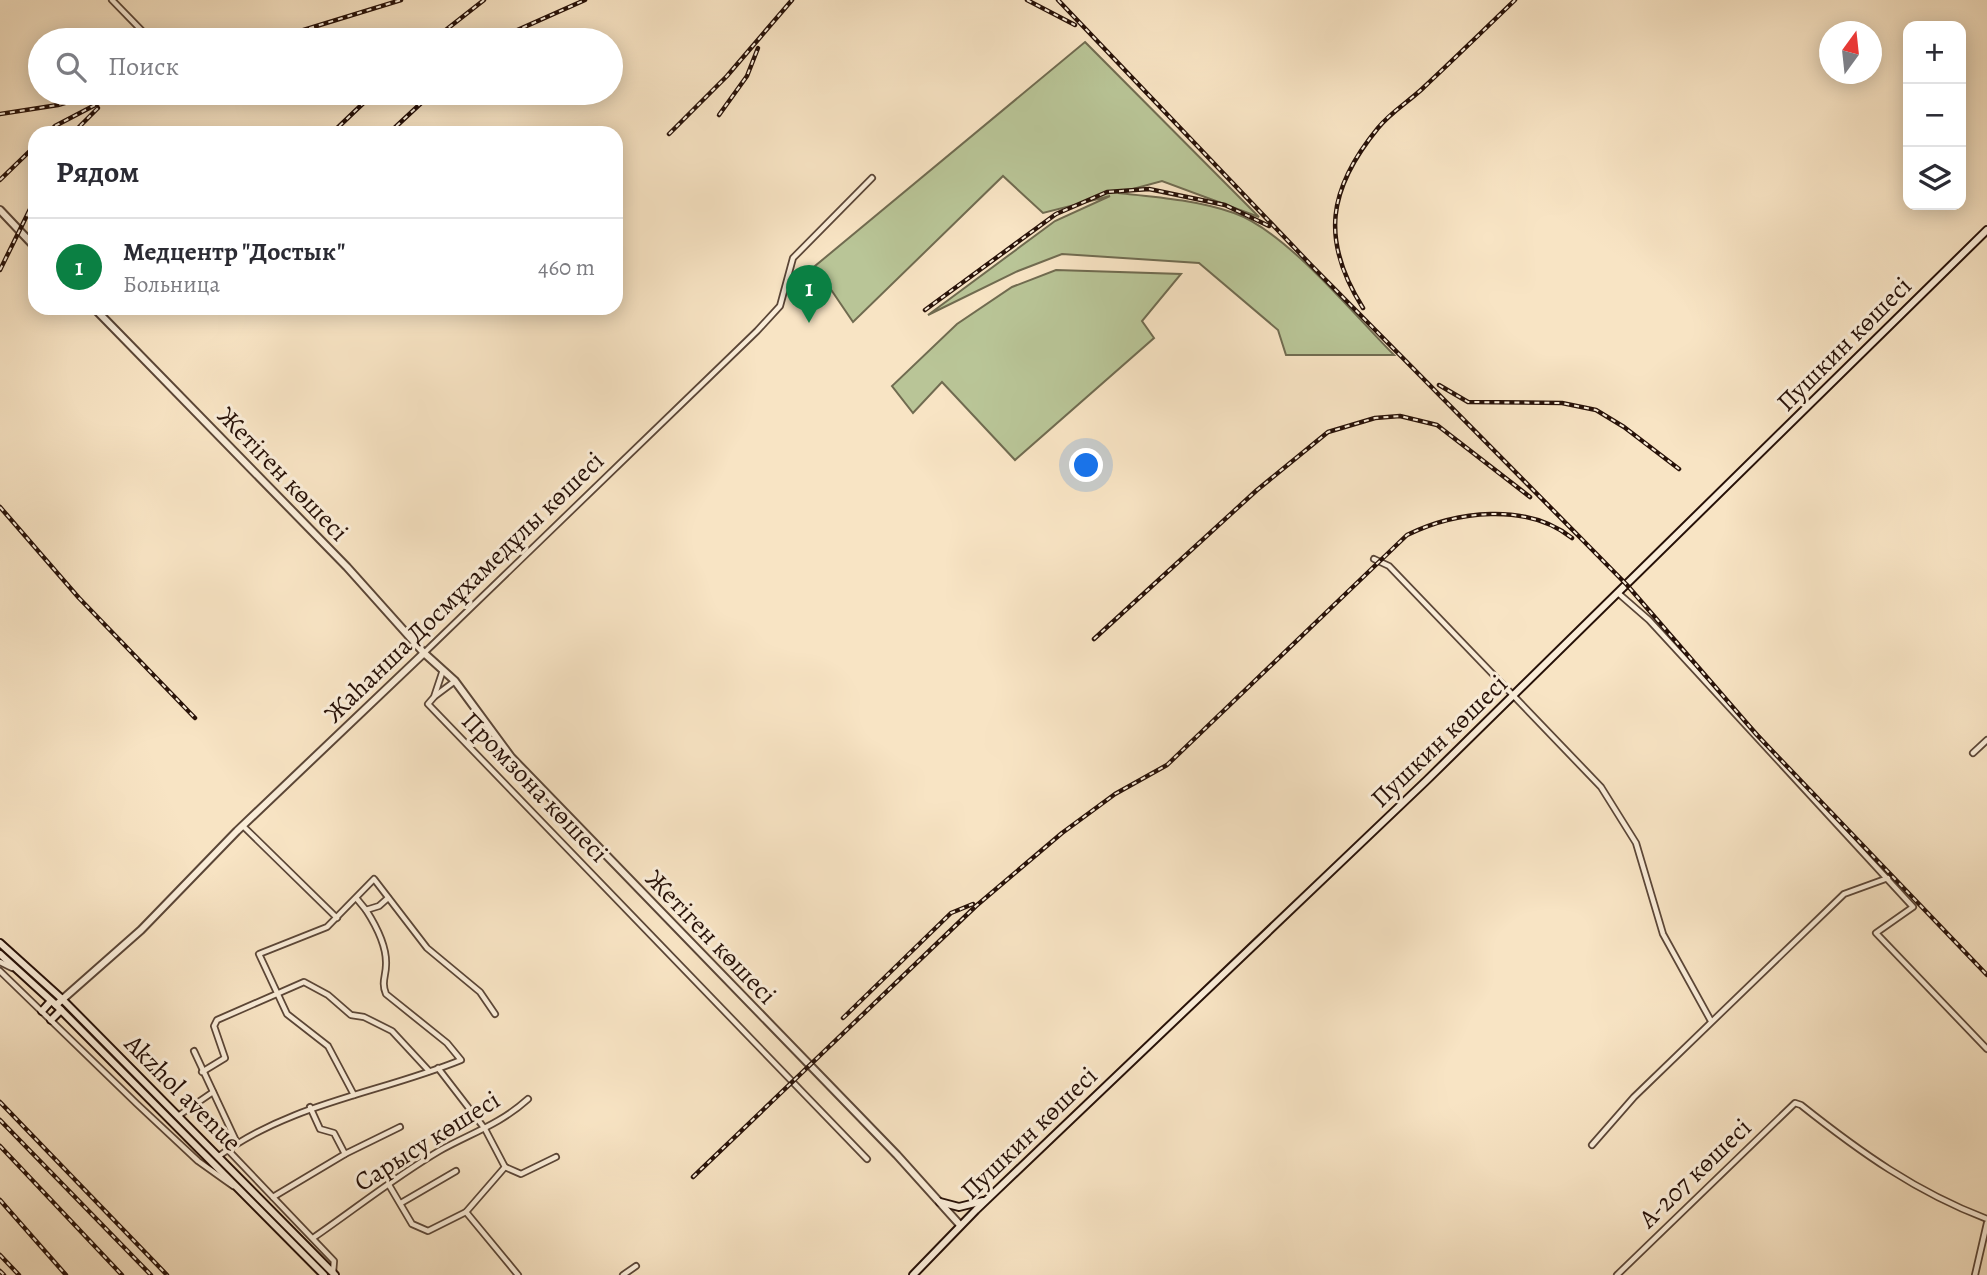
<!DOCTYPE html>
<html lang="ru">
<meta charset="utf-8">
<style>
:root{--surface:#fff;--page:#f7f7f7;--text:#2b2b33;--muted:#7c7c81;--line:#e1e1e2;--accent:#0b8043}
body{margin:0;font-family:Alegreya,serif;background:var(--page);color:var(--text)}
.controls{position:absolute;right:21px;top:21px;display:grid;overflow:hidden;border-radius:14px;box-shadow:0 4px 18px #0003}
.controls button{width:63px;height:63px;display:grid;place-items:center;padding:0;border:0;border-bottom:2px solid var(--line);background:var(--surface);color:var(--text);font:35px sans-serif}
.compass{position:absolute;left:1819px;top:21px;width:63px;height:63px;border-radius:50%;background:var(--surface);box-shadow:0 4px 18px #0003;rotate:15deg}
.you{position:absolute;left:1087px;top:466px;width:24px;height:24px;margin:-18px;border:5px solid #fff;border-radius:50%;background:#1a73e8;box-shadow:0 0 0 10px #1a73e833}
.badge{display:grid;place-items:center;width:46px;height:46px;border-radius:50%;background:var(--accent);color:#fff;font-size:23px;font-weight:700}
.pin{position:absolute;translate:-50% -58px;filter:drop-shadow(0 2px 4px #0008)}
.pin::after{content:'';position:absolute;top:37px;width:24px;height:21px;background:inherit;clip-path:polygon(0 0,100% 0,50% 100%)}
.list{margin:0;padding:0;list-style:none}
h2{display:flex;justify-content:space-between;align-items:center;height:91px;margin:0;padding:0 28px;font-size:30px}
h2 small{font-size:23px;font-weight:400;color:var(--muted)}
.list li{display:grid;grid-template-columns:46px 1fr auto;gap:21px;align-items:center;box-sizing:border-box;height:98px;padding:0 28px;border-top:2px solid var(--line)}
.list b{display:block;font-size:26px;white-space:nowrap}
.list p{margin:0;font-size:23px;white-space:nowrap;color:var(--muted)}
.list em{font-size:23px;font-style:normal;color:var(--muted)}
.icon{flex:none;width:38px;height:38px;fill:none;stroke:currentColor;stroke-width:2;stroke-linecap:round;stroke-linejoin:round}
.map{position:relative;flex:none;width:1987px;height:1275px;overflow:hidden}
.search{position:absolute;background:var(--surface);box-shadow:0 4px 18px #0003;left:28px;top:28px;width:595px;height:77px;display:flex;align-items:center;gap:18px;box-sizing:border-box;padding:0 24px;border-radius:38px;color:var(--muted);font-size:26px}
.panel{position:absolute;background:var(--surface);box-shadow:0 4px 18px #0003;left:28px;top:126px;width:595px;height:189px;border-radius:21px}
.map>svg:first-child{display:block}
</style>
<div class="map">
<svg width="1987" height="1275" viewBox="0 0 1987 1275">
<rect width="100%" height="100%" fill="#f8e4c4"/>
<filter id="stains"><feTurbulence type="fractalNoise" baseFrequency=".00286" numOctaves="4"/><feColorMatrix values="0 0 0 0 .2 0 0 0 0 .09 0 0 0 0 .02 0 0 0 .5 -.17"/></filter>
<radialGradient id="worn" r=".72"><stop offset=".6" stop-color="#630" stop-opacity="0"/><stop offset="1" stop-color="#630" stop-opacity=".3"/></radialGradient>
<g fill="#b9c597" stroke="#706b50" stroke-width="2">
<path d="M1085,42L1259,217L1162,181L1118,193C1157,197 1197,200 1234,213C1286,231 1354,315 1394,355H1286L1278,330L1199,263L1062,254L1018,271L928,315L1055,221L1110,196L1043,213L1003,176L853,322L815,266Z"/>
<polygon points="1056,270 1181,274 1142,321 1154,338 1015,460 942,382 913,413 892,386 957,324 1012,287"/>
</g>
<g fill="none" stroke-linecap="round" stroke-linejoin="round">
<defs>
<g id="minor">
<polyline points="112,0 149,38"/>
<polyline points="1374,559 1389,566 1601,787 1636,843 1663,934 1711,1021"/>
<polyline points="1618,593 1649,620 1913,907 1876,933 1987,1049"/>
<polyline points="424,653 757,331 780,306 793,258 872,178"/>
<polyline points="443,670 434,697 428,704 867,1159"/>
<polyline points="435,696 455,681"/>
<polyline points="1973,753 1987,740"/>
<polyline points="243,826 337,918"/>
<polyline points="357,899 366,910"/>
<polyline points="0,962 12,968"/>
<polyline points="0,971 137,1104 198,1161 233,1186"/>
<polyline points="194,1051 237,1143"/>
<polyline points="438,1068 485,1129 505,1167"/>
<polyline points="202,1072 225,1058 214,1026 217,1020 304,982 328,995 351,1015 364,1017 392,1031 429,1071"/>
<polyline points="354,1095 328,1046 287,1014 259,954 327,927 374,879 427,948 480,992 495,1014"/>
<polyline points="310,1107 320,1129 334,1133 345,1154"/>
<polyline points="178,1116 213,1092"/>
<polyline points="1592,1145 1634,1097 1844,894 1888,878"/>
<polyline points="228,1150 334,1261 333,1273"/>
<path d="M219,1156C291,1103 380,1093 461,1060L447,1043L386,994C381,982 386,976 386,965C387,947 375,924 366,910L379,906L388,898"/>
<polyline points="389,1185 412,1224 428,1231 466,1212 505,1167 521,1174 556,1157"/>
<polyline points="273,1197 345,1154 400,1127"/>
<polyline points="401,1203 456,1171"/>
<polyline points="466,1212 518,1275"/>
<path d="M313,1238C355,1209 395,1177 439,1151C471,1133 499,1125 528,1099"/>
<polyline points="623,1275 636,1266"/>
<path d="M1617,1275L1795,1103L1801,1105C1860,1152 1916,1192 1987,1219"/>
<polyline points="1975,1275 1987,1223"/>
</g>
<g id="tertiary">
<polyline points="0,210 35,247"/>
<polyline points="94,308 347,567 424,653 455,681 511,757 897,1155 960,1225"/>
<polyline points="56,1005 141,930 237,831 424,653"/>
</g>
<g id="secondary">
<polyline points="0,943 62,999 335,1275"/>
<polyline points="0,954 56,1005 324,1275"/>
<polyline points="42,1011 51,1001"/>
<polyline points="51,1020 61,1010"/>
<polyline points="940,1202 959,1207 983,1201"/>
<polyline points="913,1275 976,1210 1427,780 1987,230"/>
</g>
</defs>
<use href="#minor" stroke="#5b4637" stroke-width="8"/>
<use href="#tertiary" stroke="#5b4637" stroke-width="10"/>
<use href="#secondary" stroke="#271108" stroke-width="10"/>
<use href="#minor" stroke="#faedd9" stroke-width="4.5"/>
<use href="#tertiary" stroke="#faedd9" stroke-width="6"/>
<use href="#secondary" stroke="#faedd9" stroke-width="6"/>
<defs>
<g id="rail">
<polyline points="1027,0 1075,25"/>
<polyline points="1058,0 1311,265 1627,585 1757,735 1987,975"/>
<polyline points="271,40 401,0"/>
<polyline points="433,40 484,0"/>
<polyline points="495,40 585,0"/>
<polyline points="0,114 58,105 98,93"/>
<polyline points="719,115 747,76 758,48"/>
<polyline points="48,133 55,126 118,93"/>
<polyline points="73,133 98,108"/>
<polyline points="332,133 374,93"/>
<polyline points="389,133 432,93"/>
<polyline points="669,134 727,76 792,0"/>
<polyline points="0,180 35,146"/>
<polyline points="0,270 35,199"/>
<path d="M1363,308C1320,240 1328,189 1378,128C1390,113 1408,102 1422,89C1453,60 1484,30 1515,0"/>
<polyline points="925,310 1056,214 1107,192 1149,189 1225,205 1269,226"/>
<polyline points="1439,385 1468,402 1562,403 1596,410 1624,427 1679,469"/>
<polyline points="0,507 79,598 195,718"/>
<polyline points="1094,639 1257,490 1328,432 1375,418 1400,416 1437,425 1530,497"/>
<polyline points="843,1018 951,913 973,904"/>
<polyline points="0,1102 167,1275"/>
<polyline points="0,1120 151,1275"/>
<polyline points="0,1146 122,1275"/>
<path d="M693,1177L976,906L1062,833L1115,794L1167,765L1407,535C1456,511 1526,502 1572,538"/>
<polyline points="0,1200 66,1275"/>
<polyline points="0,1255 19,1275"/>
<polyline points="0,1271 4,1275"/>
</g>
</defs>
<use href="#rail" stroke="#271108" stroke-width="4.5"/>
<use href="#rail" stroke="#faedd9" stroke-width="2" stroke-dasharray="5" stroke-linecap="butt"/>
</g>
<g text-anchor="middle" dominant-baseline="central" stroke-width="6" stroke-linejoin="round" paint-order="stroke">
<g font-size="26" fill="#271108" stroke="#faedd9">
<text transform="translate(1844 344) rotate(-45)">Пушкин көшесі</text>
<text transform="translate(283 474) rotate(46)">Жетіген көшесі</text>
<text transform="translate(464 587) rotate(-44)">Жаһанша Досмұхамедұлы көшесі</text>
<text transform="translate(1439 741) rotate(-44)">Пушкин көшесі</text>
<text transform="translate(535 787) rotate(46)">Промзона көшесі</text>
<text transform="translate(711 937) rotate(46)">Жетіген көшесі</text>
<text transform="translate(183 1093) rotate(45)">Akzhol avenue</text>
<text transform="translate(1029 1133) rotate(-44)">Пушкин көшесі</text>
<text transform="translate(427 1141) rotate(-32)">Сарысу көшесі</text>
<text transform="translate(1695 1173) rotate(-44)">А-207 көшесі</text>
</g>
</g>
<rect width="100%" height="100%" filter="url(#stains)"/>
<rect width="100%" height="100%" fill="url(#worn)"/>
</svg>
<div class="controls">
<button>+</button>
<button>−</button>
<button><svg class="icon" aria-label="layers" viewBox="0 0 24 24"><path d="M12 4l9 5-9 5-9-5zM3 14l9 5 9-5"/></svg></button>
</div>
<svg class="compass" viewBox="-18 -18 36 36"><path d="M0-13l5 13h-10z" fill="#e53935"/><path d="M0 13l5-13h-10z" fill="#7c7c81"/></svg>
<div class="you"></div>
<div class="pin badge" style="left:809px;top:323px">1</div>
<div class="search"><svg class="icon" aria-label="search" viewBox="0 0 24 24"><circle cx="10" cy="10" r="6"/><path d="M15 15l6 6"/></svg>Поиск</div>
<section class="panel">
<h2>Рядом<small></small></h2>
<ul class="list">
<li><span class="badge">1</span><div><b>Медцентр &quot;Достык&quot;</b><p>Больница</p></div><em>460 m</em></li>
</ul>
</section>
</div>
